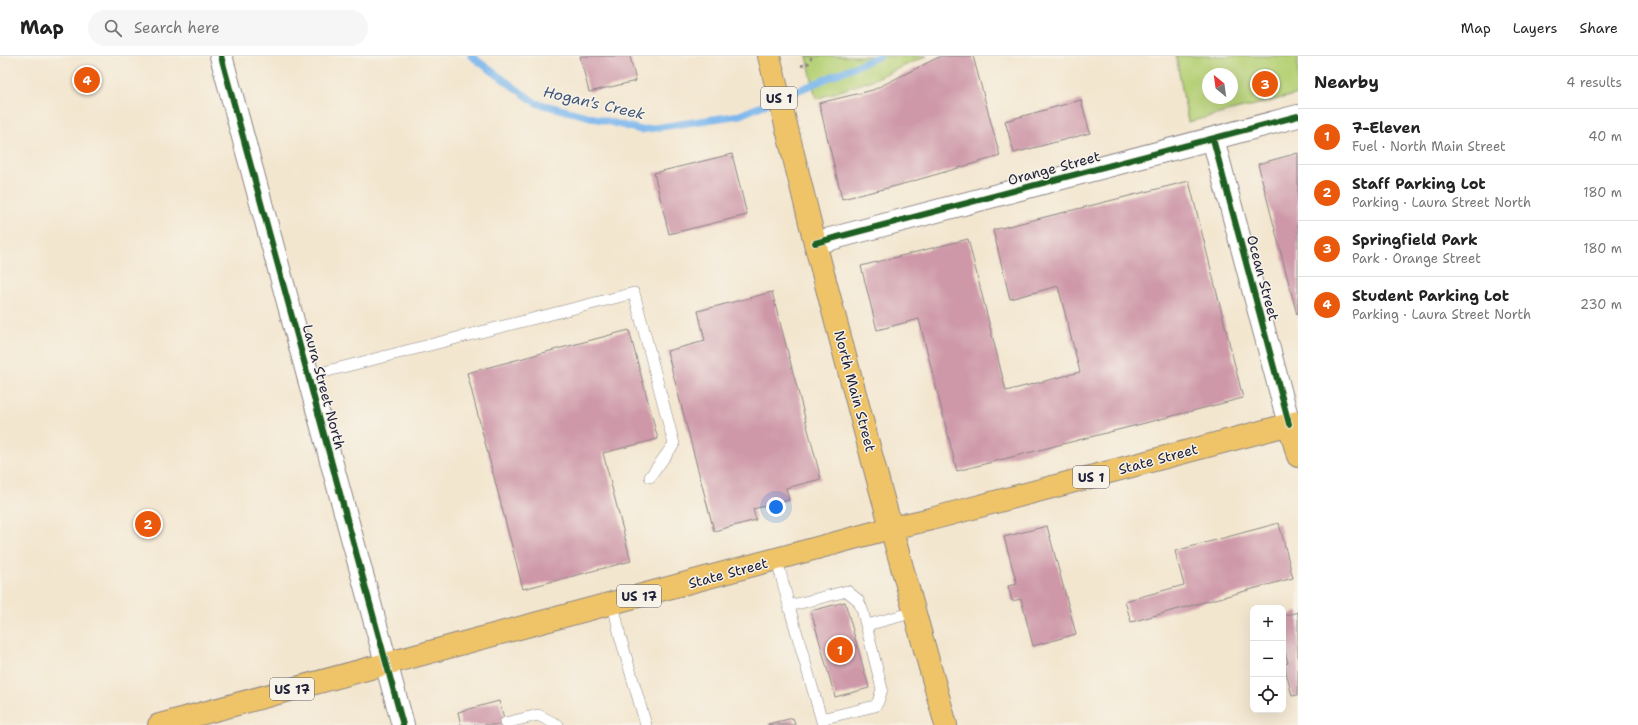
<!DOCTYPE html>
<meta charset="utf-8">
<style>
:root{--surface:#fff;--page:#f6f6f6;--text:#222;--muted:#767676;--line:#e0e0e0;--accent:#ea580c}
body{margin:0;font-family:"Shantell Sans",sans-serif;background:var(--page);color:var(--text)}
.controls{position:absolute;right:12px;bottom:12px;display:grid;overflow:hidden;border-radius:8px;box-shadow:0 4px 16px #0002}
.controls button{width:36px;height:36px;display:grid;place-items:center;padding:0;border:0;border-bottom:1px solid var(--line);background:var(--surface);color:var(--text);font:20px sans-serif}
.compass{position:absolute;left:1202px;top:12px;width:36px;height:36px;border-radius:50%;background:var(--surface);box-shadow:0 4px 16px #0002;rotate:331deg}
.you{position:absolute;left:776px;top:451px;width:14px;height:14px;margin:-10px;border:3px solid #fff;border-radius:50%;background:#1a73e8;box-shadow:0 0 0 6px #1a73e833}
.badge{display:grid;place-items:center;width:26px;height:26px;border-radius:50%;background:var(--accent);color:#fff;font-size:13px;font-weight:700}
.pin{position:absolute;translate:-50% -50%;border:2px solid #fff;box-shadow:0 1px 4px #0006}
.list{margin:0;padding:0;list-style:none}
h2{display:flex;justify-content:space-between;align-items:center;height:52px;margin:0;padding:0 16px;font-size:17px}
h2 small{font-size:13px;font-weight:400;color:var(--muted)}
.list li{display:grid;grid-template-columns:26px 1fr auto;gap:12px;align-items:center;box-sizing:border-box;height:56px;padding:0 16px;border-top:1px solid var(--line)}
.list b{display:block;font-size:15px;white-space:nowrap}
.list p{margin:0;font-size:13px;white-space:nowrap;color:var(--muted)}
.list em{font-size:13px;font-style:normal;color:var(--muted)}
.icon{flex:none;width:22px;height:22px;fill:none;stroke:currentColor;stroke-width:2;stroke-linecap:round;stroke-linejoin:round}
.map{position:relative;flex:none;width:1298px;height:669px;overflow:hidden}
header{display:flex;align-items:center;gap:24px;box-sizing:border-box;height:56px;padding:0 20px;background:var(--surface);border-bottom:1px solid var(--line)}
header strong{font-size:19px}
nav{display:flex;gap:22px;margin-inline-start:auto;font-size:14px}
.search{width:280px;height:36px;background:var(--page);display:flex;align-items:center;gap:10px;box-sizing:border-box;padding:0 14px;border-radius:22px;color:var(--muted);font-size:15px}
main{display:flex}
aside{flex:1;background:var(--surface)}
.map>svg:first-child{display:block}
</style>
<header>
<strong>Map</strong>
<div class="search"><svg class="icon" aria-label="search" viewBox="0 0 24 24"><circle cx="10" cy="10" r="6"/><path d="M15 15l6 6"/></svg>Search here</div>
<nav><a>Map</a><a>Layers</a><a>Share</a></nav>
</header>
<main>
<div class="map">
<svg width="1298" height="669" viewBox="0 0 1298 669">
<rect width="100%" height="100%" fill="#f7f3e8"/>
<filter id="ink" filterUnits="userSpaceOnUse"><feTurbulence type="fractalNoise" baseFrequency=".025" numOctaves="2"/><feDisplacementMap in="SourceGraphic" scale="8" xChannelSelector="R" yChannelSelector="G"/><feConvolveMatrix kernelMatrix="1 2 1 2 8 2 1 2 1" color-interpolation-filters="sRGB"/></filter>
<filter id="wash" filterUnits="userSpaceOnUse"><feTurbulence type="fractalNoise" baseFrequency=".012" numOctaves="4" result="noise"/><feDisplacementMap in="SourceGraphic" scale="16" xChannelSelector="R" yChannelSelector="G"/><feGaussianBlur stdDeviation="0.9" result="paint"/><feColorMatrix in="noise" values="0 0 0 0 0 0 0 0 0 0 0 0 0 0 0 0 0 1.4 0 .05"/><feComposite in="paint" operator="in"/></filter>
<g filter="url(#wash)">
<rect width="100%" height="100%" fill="#f3e6cf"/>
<g fill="#b7d278" stroke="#6c7a5a" fill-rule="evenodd">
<polygon points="807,0 927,0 867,26 816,43"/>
<path d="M1176,0H1298V38L1188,66ZM1208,18H1232V42H1208Z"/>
</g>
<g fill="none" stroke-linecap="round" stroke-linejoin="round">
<polyline stroke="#7bb7ed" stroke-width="7" points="471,0 536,47 641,74 740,59 880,0"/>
</g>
<g id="blocks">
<g fill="#ce98a9">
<polygon points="580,0 630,0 636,25 589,36"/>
<polygon points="941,0 973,0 1000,100 896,130 842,143 819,47 873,34"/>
<polygon points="1081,44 1090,77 1014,97 1005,65"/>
<polygon points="1298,97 1298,259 1297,259 1258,108"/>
<polygon points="732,98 747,159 669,178 654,117"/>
<polygon points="1189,125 1243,342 957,415 919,263 877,274 861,210 968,183 1006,335 1080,316 1058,230 1010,243 993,174"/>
<polygon points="772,236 821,423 786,432 789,444 753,453 756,464 714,475 667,295 705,285 698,255"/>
<polygon points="629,274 658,383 603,397 631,505 523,533 467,317"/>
<polygon points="1279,467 1293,522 1131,566 1125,545 1184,529 1175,495"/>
<polygon points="1047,470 1076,578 1033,590 1021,543 1012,545 1008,530 1017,528 1004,481"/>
<polygon points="845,546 869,632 835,641 811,555"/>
<polygon points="1298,556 1298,639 1292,640 1284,608 1288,607 1283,589 1283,560"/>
<polygon points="499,645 506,669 461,669 458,656"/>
<polygon points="793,662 795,669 768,669 768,668"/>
</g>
</g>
</g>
<g filter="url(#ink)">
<use href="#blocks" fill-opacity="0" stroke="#8a8485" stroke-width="1"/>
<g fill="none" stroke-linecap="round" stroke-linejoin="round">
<defs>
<g id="service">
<polyline points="308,320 634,237 674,388 650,421"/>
<polyline points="777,504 789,550"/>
<polyline points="613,547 620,580 646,669"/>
<polyline points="867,569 915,556"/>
<polyline points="821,663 875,650 878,646 882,633 862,553 858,544 847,535 789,550 823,669"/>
<polyline points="505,667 538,659 558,669"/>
</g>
<g id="minor">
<polyline points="1213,83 1289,368"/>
<polyline points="815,187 1298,60"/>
</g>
<polyline id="tertiary" points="221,0 403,669"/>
<g id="primary">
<polyline points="769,0 815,187 880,432 946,669"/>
<polyline points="1289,368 1298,400"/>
<polyline points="159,669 891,472 931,463 1298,366"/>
</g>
</defs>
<use href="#service" stroke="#8a8485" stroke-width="12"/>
<use href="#minor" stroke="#8a8485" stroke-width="24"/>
<use href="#tertiary" stroke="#8a8485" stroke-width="24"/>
<use href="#primary" stroke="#8a8485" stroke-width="24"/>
<polyline stroke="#8a8485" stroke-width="2.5" stroke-dasharray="3 3" stroke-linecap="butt" points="801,10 809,7 812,0"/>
<use href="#service" stroke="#fff" stroke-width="11"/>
<use href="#minor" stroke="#fff" stroke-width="22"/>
<use href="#tertiary" stroke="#fff" stroke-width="22"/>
<use href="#primary" stroke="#efc469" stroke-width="22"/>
<defs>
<g id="cycleway">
<polyline points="221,0 403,669"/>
<polyline points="1213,83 1289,368"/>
<polyline points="815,187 1298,60"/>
</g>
</defs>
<use href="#cycleway" stroke="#f7f3e8" stroke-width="8"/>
<use href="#cycleway" stroke="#1b5e20" stroke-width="6"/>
</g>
</g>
<g text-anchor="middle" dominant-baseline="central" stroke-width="3" stroke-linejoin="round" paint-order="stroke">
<g fill="#f7f3e8" stroke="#62616f" stroke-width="1">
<rect x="761" y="31" width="36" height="22" rx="3"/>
<rect x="1073" y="410" width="36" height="22" rx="3"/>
<rect x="617" y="529" width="44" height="22" rx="3"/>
<rect x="270" y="622" width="44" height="22" rx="3"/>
</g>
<g font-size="13" font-weight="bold" fill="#22223b">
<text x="779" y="42">US 1</text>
<text x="1091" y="421">US 1</text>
<text x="639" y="540">US 17</text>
<text x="292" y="633">US 17</text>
</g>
<g font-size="14" fill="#22223b" stroke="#f7f3e8">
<text transform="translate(1054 112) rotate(-15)">Orange Street</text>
<text transform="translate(1263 222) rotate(75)">Ocean Street</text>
<text transform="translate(324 331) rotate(75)">Laura Street North</text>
<text transform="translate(855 335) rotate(75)">North Main Street</text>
<text transform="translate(1158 403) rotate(-15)">State Street</text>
<text transform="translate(728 517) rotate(-15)">State Street</text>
</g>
<g font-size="15" font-style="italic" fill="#415679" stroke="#f7f3e8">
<text transform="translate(594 47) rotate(13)">Hogan's Creek</text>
</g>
</g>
</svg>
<div class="controls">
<button>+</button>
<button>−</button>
<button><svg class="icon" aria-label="locate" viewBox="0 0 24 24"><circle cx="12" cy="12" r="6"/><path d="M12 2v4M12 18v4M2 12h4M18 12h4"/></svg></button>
</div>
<svg class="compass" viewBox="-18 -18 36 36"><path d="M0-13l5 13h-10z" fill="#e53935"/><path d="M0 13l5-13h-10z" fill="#767676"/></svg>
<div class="you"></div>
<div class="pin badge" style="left:840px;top:594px">1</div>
<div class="pin badge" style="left:148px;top:468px">2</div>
<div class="pin badge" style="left:1265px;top:28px">3</div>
<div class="pin badge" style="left:87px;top:24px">4</div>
</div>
<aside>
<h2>Nearby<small>4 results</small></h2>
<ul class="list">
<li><span class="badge">1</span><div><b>7-Eleven</b><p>Fuel · North Main Street</p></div><em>40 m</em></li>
<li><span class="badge">2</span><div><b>Staff Parking Lot</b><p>Parking · Laura Street North</p></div><em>180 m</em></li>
<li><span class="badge">3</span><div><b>Springfield Park</b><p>Park · Orange Street</p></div><em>180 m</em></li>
<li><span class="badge">4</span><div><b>Student Parking Lot</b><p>Parking · Laura Street North</p></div><em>230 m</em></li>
</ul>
</aside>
</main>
